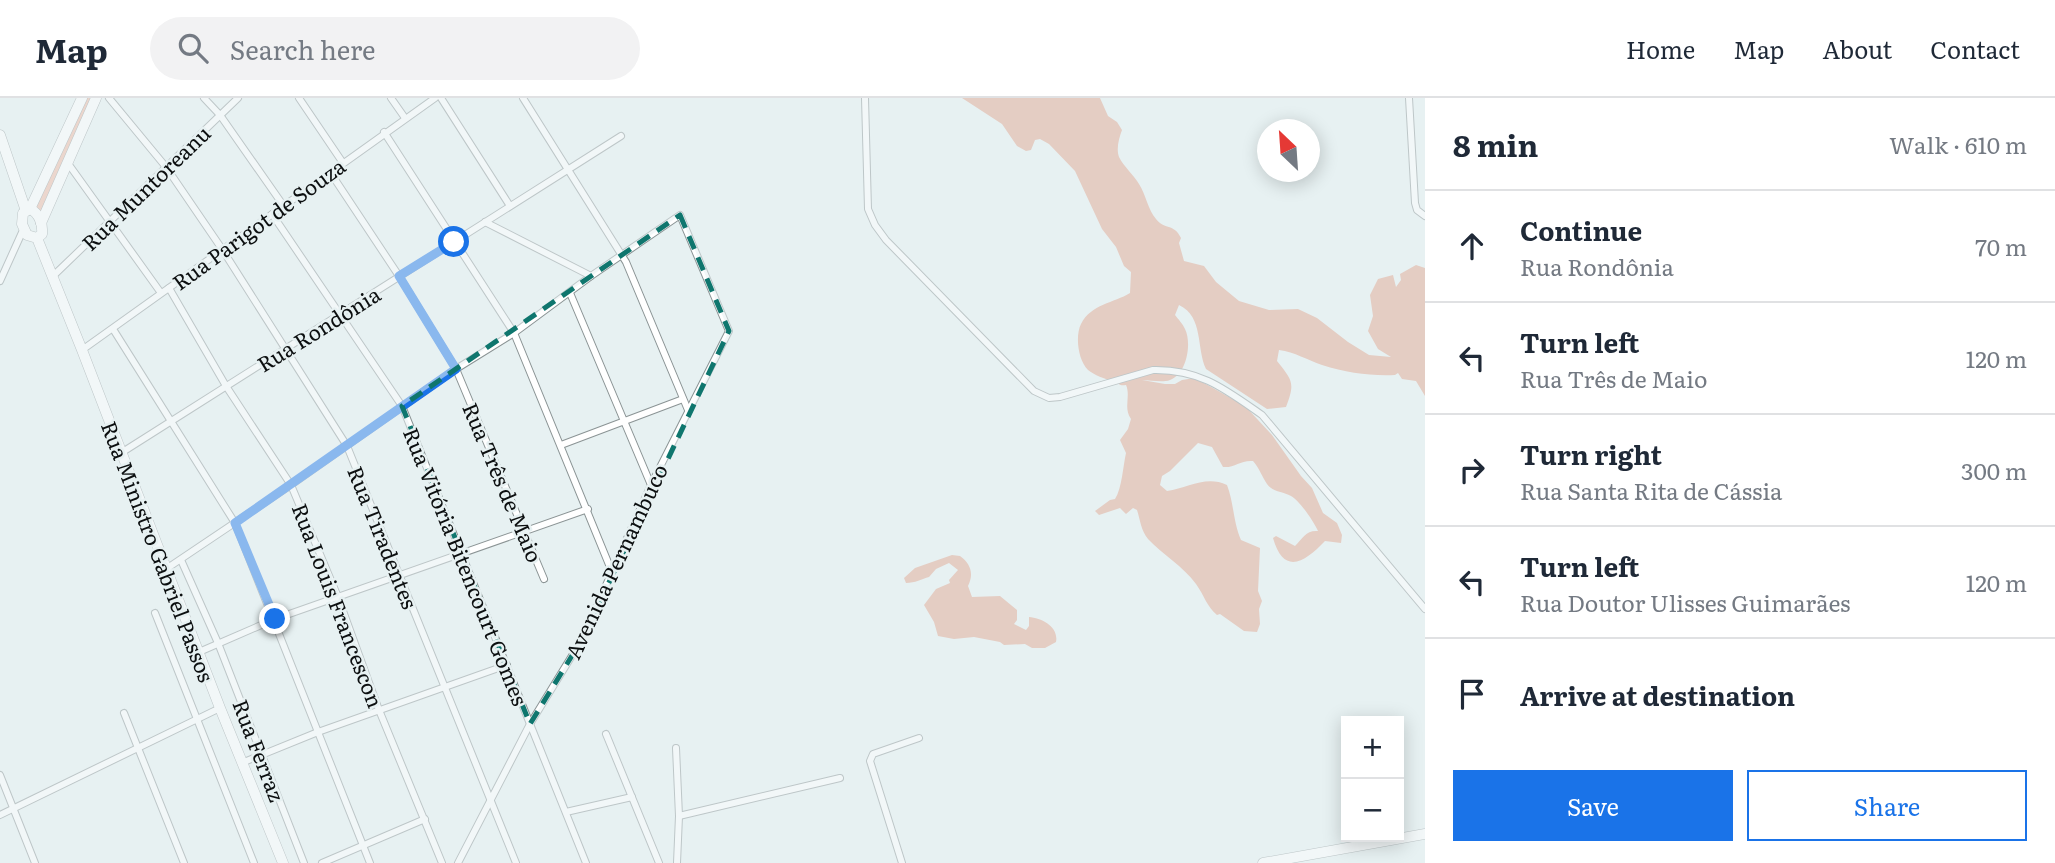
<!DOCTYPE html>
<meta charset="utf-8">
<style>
:root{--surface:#fff;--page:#f2f2f3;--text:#1f2937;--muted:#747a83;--line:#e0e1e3;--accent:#1a73e8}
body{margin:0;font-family:Literata,serif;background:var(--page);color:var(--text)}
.controls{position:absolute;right:21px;bottom:21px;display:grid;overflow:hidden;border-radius:0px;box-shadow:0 4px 18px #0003}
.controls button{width:63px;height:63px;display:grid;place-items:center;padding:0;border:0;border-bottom:2px solid var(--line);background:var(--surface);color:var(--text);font:35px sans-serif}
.compass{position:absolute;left:1257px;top:21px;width:63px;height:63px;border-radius:50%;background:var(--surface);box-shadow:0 4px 18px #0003;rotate:335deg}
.stop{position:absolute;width:21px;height:21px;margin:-16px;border:5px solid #1a73e8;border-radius:50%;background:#fff}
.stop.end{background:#1a73e8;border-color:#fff;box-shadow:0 2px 7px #0008}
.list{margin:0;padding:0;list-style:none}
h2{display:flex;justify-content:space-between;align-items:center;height:91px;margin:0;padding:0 28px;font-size:30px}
h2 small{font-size:23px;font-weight:400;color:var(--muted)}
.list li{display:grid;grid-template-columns:46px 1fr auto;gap:21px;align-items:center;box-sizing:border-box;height:112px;padding:0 28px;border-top:2px solid var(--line)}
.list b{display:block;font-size:26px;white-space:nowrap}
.list p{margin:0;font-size:23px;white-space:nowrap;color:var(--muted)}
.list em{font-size:23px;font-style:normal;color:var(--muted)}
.actions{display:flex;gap:14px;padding:21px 28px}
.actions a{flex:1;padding:16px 0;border:2px solid var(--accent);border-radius:0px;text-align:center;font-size:24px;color:var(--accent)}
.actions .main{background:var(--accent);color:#fff}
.icon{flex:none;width:38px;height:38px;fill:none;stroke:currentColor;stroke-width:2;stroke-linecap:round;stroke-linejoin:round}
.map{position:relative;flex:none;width:1425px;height:765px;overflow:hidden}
header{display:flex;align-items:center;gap:42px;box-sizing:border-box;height:98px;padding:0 35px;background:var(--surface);border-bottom:2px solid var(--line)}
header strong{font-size:33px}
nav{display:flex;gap:38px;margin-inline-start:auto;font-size:24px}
.search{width:490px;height:63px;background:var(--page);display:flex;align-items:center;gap:18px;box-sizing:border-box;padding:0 24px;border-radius:38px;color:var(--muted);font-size:26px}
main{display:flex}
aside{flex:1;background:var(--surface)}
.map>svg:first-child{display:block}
</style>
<header>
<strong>Map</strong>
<div class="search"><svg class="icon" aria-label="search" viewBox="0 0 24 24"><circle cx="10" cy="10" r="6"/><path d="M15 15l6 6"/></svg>Search here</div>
<nav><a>Home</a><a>Map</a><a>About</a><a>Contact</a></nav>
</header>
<main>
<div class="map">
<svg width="1425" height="765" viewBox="0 0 1425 765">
<rect width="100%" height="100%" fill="#e7f1f2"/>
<polygon fill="#f0b59f" points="86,0 92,0 40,116 35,111"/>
<g fill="#e0a28a">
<path d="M962,0H1100L1108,18L1117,24L1122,32C1119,40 1116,51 1119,59C1124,69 1134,77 1139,86C1146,97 1148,112 1156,121C1164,132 1174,125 1181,140L1179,145L1184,163L1204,168L1216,184L1239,203L1269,212L1298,211L1317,220L1348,244L1369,257L1391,259L1378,251L1368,233L1373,218L1370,197L1378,181L1393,177L1396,189L1401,182L1400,176L1416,167L1425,170V298L1416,283L1402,281L1398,275L1395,277C1370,278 1347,275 1322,267C1307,262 1295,254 1279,252L1277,263C1293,283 1295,285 1286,309L1267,311L1206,271C1196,250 1204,219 1179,207L1175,217C1178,221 1183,226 1185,231C1192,245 1187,276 1170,282C1162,285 1151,282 1142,282L1165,286H1175L1182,282L1195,280L1245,308L1272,337L1301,378L1312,390L1323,415L1337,425L1342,437L1341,445L1325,443C1306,463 1284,479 1273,440L1276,438L1295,448C1303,440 1306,432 1318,433C1314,424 1300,403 1291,398C1283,393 1274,395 1267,386C1262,379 1260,371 1253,363C1240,362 1235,370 1223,369L1212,349L1198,345L1170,373L1162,378L1160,387L1167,393C1188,390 1206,377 1227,387C1234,405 1233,424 1241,442L1260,450L1258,493L1262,503L1259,511L1260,526L1257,534L1244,533L1220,516L1217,517C1207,509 1204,497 1196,486C1183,468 1163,457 1148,441C1141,433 1140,421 1137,412L1133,410L1126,416L1120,410L1099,417L1095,413L1110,402L1115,401C1122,390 1123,368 1126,355L1120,342L1128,331L1131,321C1123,310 1131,298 1126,287C1119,288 1120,286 1113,283C1105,281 1094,277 1088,272C1078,262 1075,238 1081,226C1091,206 1114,205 1130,195L1131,174L1124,168L1116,149L1102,131L1075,73L1049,46L1040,41L1035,42L1031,52L1026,53L1017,48L1002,26Z"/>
<path d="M952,457L960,458C971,466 974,476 968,488L972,499L1000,498L1017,512V522L1014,526L1026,532L1029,528V519C1042,520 1059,529 1056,544L1045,550H1032L1025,546L1004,547L1000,544L974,539L954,541L938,538L934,524L924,507L936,491L950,485L949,482L958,472L949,465L936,471L929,479C922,481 915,485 906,485L904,480L915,470Z"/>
</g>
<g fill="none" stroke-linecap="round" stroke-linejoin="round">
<defs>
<g id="minor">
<polyline points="109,0 166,69 222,151 347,348 516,765"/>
<polyline points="204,0 220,17 283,107"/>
<polyline points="299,0 343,65"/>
<polyline points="391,0 405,20"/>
<polyline points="441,0 510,108"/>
<polyline points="523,0 626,164 688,312"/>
<path d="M865,0L868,111L875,127L886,142L1034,293L1049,300L1060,299L1153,272C1200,271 1225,291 1262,317L1425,511"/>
<polyline points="1409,0 1415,105 1417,112 1425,118"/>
<polyline points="384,34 514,235 612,474"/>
<polyline points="67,64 161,195"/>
<polyline points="330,74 399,178 456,271 544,481"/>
<polyline points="272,116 402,308 586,765"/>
<polyline points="485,124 591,178"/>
<polyline points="52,179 238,0"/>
<polyline points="0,183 24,130"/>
<polyline points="169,190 226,288 291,387 338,499 379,612 442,765"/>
<polyline points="570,195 651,387"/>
<polyline points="113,231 235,425 370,765"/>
<polyline points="82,252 435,0"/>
<polyline points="561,347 683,301"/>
<polyline points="121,355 621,38"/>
<polyline points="181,462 218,545 304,765"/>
<polyline points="166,471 291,387 456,271 514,235 591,178 680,117 729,233 651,387 581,543 530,626 458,765"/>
<polyline points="155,515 254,765"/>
<polyline points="199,554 275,521 588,411"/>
<polyline points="124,615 184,765"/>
<polyline points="606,636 659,765"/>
<polyline points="676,650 679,718 677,765"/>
<polyline points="244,664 318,634 507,567"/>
<polyline points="0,677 35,765"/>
<polyline points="566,714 632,699"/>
<polyline points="0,717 220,610"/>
<polyline points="679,718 840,680"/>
<polyline points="322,765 425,721"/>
<polyline points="902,765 870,663 873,656 919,640"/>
</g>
<g id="secondary">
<polyline points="0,37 26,113"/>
<polyline points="30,111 82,0"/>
<polyline points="41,125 96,0"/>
<path d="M37,140L42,136C43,126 39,115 30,111L23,115L22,126L27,137L37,140L82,252L220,610L283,765"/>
<polyline points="1263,765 1425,736"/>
</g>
</defs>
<use href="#minor" stroke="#8b9495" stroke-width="8"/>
<use href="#secondary" stroke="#8b9495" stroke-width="11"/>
<use href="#minor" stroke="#fff" stroke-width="6"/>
<use href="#secondary" stroke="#fff" stroke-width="10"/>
</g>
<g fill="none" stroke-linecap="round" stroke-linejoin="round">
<polyline stroke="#1a73e8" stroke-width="9" points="275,521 235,425 456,271 399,178 454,144"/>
</g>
<path d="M0 0H1425V765H0ZM680,117L729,233L581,543L530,626L402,308Z" fill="#e7f1f2" fill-opacity=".55" fill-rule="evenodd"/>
<path fill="none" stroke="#0f766e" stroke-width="5" stroke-dasharray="14 9" stroke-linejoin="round" d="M680,117L729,233L581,543L530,626L402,308Z"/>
<g text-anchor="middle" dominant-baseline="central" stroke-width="5" stroke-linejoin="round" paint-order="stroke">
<g font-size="21" fill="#0c0f10" stroke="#e7f1f2">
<text transform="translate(145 89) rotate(-44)">Rua Muntoreanu</text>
<text transform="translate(258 125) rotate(-36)">Rua Parigot de Souza</text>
<text transform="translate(318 230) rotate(-32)">Rua Rondônia</text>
<text transform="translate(504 384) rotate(67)">Rua Três de Maio</text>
<text transform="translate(384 439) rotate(68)">Rua Tiradentes</text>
<text transform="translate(159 453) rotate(69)">Rua Ministro Gabriel Passos</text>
<text transform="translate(615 463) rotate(-65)">Avenida Pernambuco</text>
<text transform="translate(467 468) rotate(68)">Rua Vitória Bitencourt Gomes</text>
<text transform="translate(339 507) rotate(69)">Rua Louis Francescon</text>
<text transform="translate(260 652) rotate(69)">Rua Ferraz</text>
</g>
</g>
</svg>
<div class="controls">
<button>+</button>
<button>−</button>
</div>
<svg class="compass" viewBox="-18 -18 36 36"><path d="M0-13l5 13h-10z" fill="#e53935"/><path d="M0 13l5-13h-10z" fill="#747a83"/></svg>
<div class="stop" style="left:454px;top:144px"></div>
<div class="stop end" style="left:275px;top:521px"></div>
</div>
<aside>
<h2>8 min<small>Walk · 610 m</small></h2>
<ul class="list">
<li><svg class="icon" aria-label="ahead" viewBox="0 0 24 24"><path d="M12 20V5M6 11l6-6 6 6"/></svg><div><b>Continue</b><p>Rua Rondônia</p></div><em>70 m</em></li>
<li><svg class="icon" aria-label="left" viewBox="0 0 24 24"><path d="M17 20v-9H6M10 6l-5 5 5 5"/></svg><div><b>Turn left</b><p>Rua Três de Maio</p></div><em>120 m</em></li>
<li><svg class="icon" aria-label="right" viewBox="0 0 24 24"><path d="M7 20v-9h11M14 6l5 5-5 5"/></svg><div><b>Turn right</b><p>Rua Santa Rita de Cássia</p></div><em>300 m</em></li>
<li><svg class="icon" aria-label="left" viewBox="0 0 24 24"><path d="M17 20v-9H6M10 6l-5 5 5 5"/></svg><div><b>Turn left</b><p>Rua Doutor Ulisses Guimarães</p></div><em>120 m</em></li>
<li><svg class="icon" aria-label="arrive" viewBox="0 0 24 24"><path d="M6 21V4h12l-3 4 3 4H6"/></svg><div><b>Arrive at destination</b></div></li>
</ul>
<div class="actions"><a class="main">Save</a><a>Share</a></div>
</aside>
</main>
